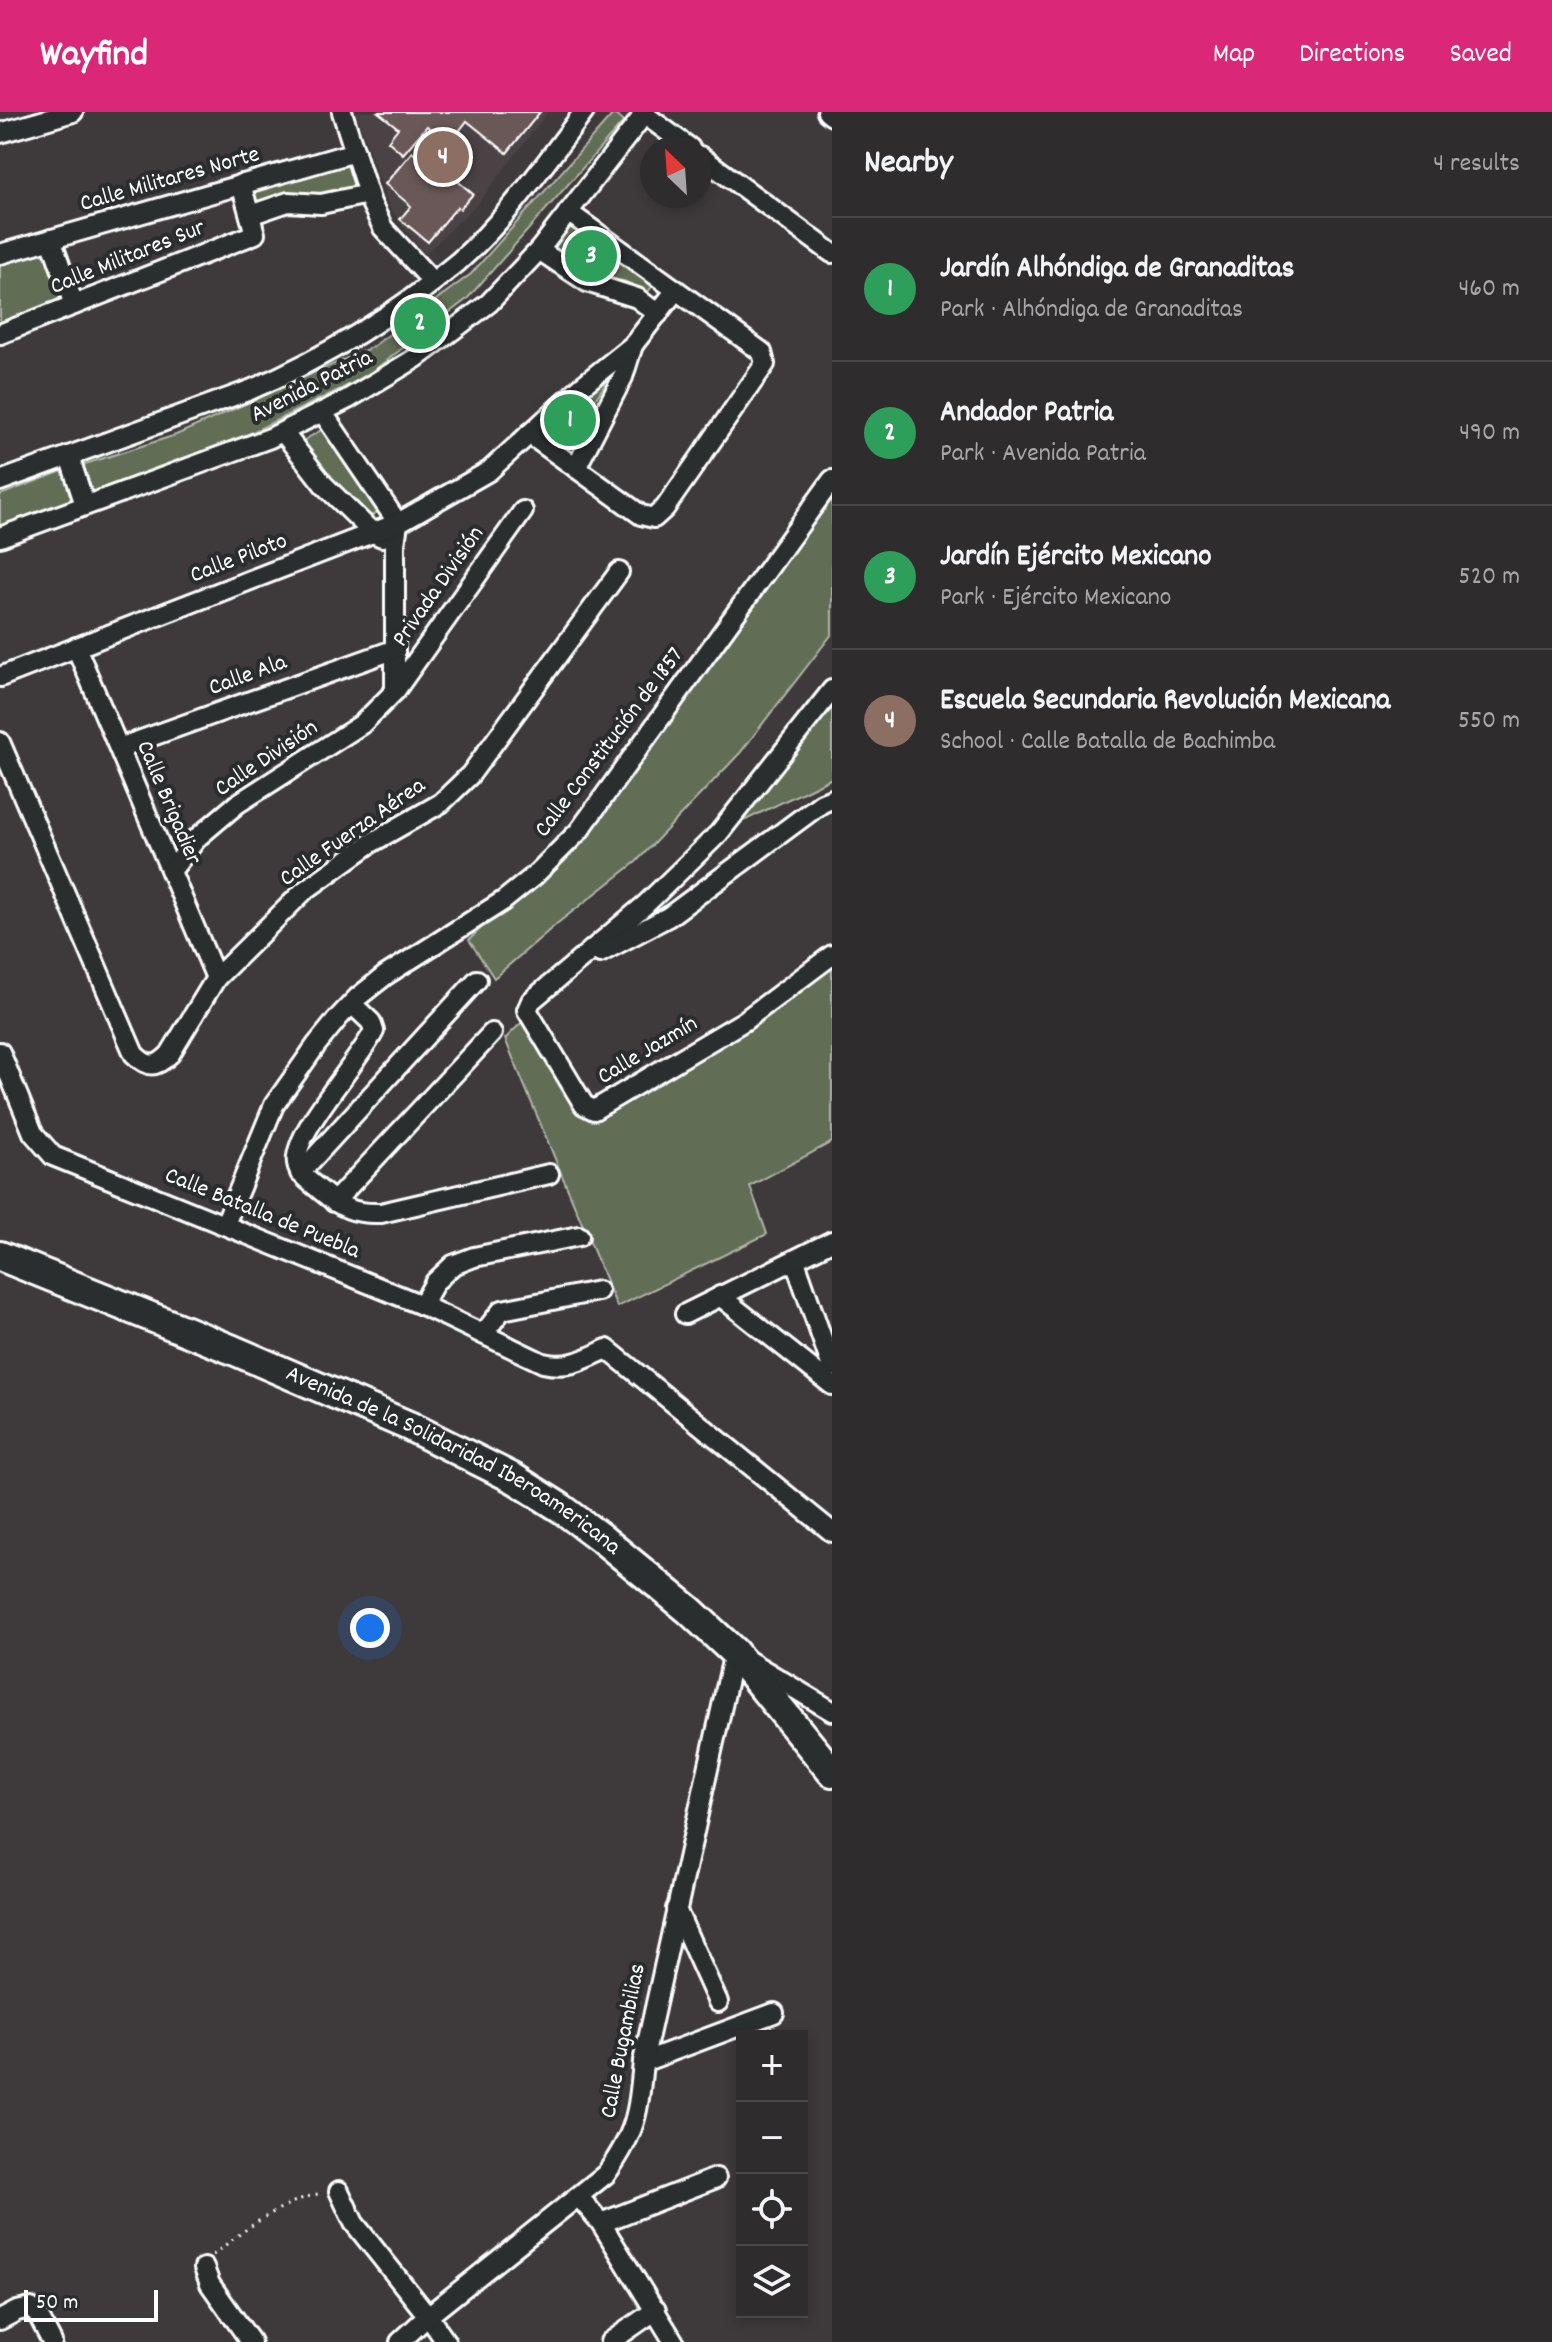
<!DOCTYPE html>
<meta charset="utf-8">
<style>
:root{--surface:#2e2c2c;--page:#3a3838;--text:#f1f3f6;--muted:#a7a7a9;--line:#494848;--accent:#db2777}
body{margin:0;font-family:Dekko,sans-serif;background:var(--page);color:var(--text)}
.controls{position:absolute;right:24px;bottom:24px;display:grid;overflow:hidden;border-radius:0px;box-shadow:0 4px 12px #0003}
.controls button{width:72px;height:72px;display:grid;place-items:center;padding:0;border:0;border-bottom:2px solid var(--line);background:var(--surface);color:var(--text);font:40px sans-serif}
.compass{position:absolute;left:640px;top:24px;width:72px;height:72px;border-radius:50%;background:var(--surface);box-shadow:0 4px 12px #0003;rotate:335deg}
.scale{position:absolute;left:24px;bottom:20px;width:134px;box-sizing:border-box;padding-left:8px;border:4px solid #fff;border-top:0;font-size:22px;line-height:28px;white-space:nowrap;color:#fff;-webkit-text-stroke:6px #2a2d2e;paint-order:stroke}
.you{position:absolute;left:370px;top:1516px;width:28px;height:28px;margin:-20px;border:6px solid #fff;border-radius:50%;background:#1a73e8;box-shadow:0 0 0 12px #1a73e833}
.badge{display:grid;place-items:center;width:52px;height:52px;border-radius:50%;background:var(--accent);color:#fff;font-size:26px;font-weight:700}
.pin{position:absolute;translate:-50% -50%;border:4px solid #fff;box-shadow:0 2px 8px #0006}
.list{margin:0;padding:0;list-style:none}
h2{display:flex;justify-content:space-between;align-items:center;height:104px;margin:0;padding:0 32px;font-size:34px}
h2 small{font-size:26px;font-weight:400;color:var(--muted)}
.list li{display:grid;grid-template-columns:52px 1fr auto;gap:24px;align-items:center;box-sizing:border-box;height:144px;padding:0 32px;border-top:2px solid var(--line)}
.list b{display:block;font-size:30px;white-space:nowrap}
.list p{margin:0;font-size:26px;white-space:nowrap;color:var(--muted)}
.list em{font-size:26px;font-style:normal;color:var(--muted)}
.icon{flex:none;width:44px;height:44px;fill:none;stroke:currentColor;stroke-width:2;stroke-linecap:round;stroke-linejoin:round}
.map{position:relative;flex:none;width:832px;height:2230px;overflow:hidden}
header{display:flex;align-items:center;gap:48px;box-sizing:border-box;height:112px;padding:0 40px;background:var(--accent);color:#fff}
header strong{font-size:38px}
nav{display:flex;gap:44px;margin-inline-start:auto;font-size:28px}
main{display:flex}
aside{flex:1;background:var(--surface)}
.map>svg:first-child{display:block}
</style>
<header>
<strong>Wayfind</strong>
<nav><a>Map</a><a>Directions</a><a>Saved</a></nav>
</header>
<main>
<div class="map">
<svg width="832" height="2230" viewBox="0 0 832 2230">
<rect width="100%" height="100%" fill="#3e3a3b"/>
<filter id="ink" filterUnits="userSpaceOnUse"><feTurbulence type="fractalNoise" baseFrequency=".0125" numOctaves="2"/><feDisplacementMap in="SourceGraphic" scale="16" xChannelSelector="R" yChannelSelector="G"/><feConvolveMatrix kernelMatrix="1 2 1 2 8 2 1 2 1" color-interpolation-filters="sRGB"/></filter>
<g filter="url(#ink)">
<polygon fill="#4c4344" points="356,0 548,0 479,90 424,143 389,94"/>
<g fill="#626d54" stroke="#b0b6aa" stroke-width="2">
<polygon points="613,2 624,9 467,187 365,265 226,333 0,416 0,383 60,360 176,323 372,235 471,162"/>
<polygon points="355,40 367,79 250,103 242,75"/>
<polygon points="568,108 656,169 648,180 624,169 602,167 547,135"/>
<polygon points="47,137 64,193 0,218 0,151"/>
<polygon points="614,259 564,335 544,321"/>
<polygon points="323,317 379,399 365,408 347,380 329,368 301,330"/>
<polygon points="832,371 832,522 740,641 636,750 559,810 494,866 469,828 579,719"/>
<polygon points="832,577 832,666 719,721"/>
<polygon points="832,843 832,1030 750,1074 767,1122 617,1195 505,927 529,903 589,997"/>
</g>
<g fill="#6b5859" stroke="#fff" stroke-width="2">
<polygon points="378,0 540,0 507,41 467,9 449,32 427,14 403,42 388,29 398,16"/>
<polygon points="412,40 437,61 441,55 473,82 460,97 457,95 428,130 400,107 411,94 385,72"/>
</g>
<g fill="none" stroke-linecap="round" stroke-linejoin="round">
<defs>
<g id="minor">
<polyline points="342,0 371,91 383,116 432,169"/>
<polyline points="641,0 690,36"/>
<polyline points="827,0 832,4"/>
<polyline points="0,21 73,0"/>
<polyline points="700,44 832,141"/>
<polyline points="250,103 288,90 321,92 368,82"/>
<polyline points="51,127 74,193"/>
<polyline points="539,138 587,170 637,186 658,202"/>
<polyline points="0,142 355,40"/>
<polyline points="0,222 255,122 241,72"/>
<polyline points="323,301 398,411 395,432 395,579"/>
<polyline points="283,320 324,373 373,421 382,425"/>
<polyline points="529,322 641,403 654,406 665,396 765,252 762,240 568,100"/>
<polyline points="69,344 85,393"/>
<polyline points="576,356 623,265 633,233"/>
<path d="M0,369L250,278C324,246 396,202 458,150C507,107 545,51 584,0"/>
<polyline points="0,425 270,326 348,287 416,246 489,191 539,138 646,0"/>
<polyline points="76,535 216,866"/>
<polyline points="0,565 398,411 489,359 583,273 633,233 676,178"/>
<polyline points="832,578 719,721 645,793 531,889 527,898 584,993 594,998 744,909 832,843"/>
<path d="M0,630L134,942C148,956 156,956 170,942L216,866L304,779L371,731L441,691L470,663L619,460"/>
<polyline points="119,636 393,538"/>
<polyline points="171,759 198,725 237,692 362,612 395,579 523,399"/>
<polyline points="600,841 668,805 822,691 832,687"/>
<path d="M352,892L371,910L374,919C359,950 292,1021 297,1051C299,1064 311,1070 320,1078C341,1096 354,1102 381,1101L549,1062"/>
<path d="M0,940L33,1021L53,1044L422,1193L543,1251C569,1257 583,1248 607,1237L832,1420"/>
<polyline points="300,1061 477,868"/>
<polyline points="334,1090 492,921"/>
<polyline points="225,1112 274,993 317,932 339,905 358,885 386,863 503,789 534,764 579,719 832,368"/>
<polyline points="795,1149 832,1255"/>
<polyline points="720,1184 832,1273"/>
<polyline points="422,1193 435,1170 453,1153 474,1145 579,1124"/>
<polyline points="685,1202 832,1129"/>
<polyline points="483,1222 502,1198 598,1179"/>
<polyline points="676,1797 718,1890"/>
<polyline points="643,1950 774,1901"/>
<polyline points="339,2079 354,2111 428,2204 446,2230"/>
<polyline points="579,2085 601,2111 674,2230"/>
<polyline points="601,2111 716,2066"/>
<polyline points="204,2156 210,2172 251,2230"/>
<polyline points="0,2208 17,2199 31,2196 38,2203 52,2230"/>
<path d="M400,2230L428,2204L606,2062C637,2019 638,2001 643,1950L734,1540L832,1599"/>
<polyline points="610,2230 656,2198"/>
</g>
<g id="highway">
<path id="s1" d="M0,1144L233,1238L409,1314L515,1367L561,1396L601,1426L689,1498L734,1540L832,1660"/>
</g>
</defs>
<use href="#minor" stroke="#fff" stroke-width="24"/>
<use href="#highway" stroke="#fff" stroke-width="34"/>
<path stroke="#fff" stroke-width="3" stroke-dasharray="2 6" stroke-linecap="butt" d="M213,2143C242,2119 285,2087 323,2081"/>
<use href="#minor" stroke="#2a2d2e" stroke-width="18"/>
<use href="#highway" stroke="#2a2d2e" stroke-width="28"/>
</g>
</g>
<g text-anchor="middle" dominant-baseline="central" stroke-width="8" stroke-linejoin="round" paint-order="stroke">
<g font-size="24" fill="#fff" stroke="#2a2d2e">
<text transform="translate(170 68) rotate(-16)">Calle Militares Norte</text>
<text transform="translate(128 146) rotate(-22)">Calle Militares Sur</text>
<text transform="translate(312 275) rotate(-27)">Avenida Patria</text>
<text transform="translate(239 447) rotate(-21)">Calle Piloto</text>
<text transform="translate(439 475) rotate(-55)">Privada División</text>
<text transform="translate(248 564) rotate(-20)">Calle Ala</text>
<text transform="translate(610 631) rotate(-53)">Calle Constitución de 1857</text>
<text transform="translate(267 647) rotate(-34)">Calle División</text>
<text transform="translate(168 691) rotate(67)">Calle Brigadier</text>
<text transform="translate(353 721) rotate(-35)">Calle Fuerza Aérea</text>
<text transform="translate(648 939) rotate(-31)">Calle Jazmín</text>
<text transform="translate(262 1102) rotate(22)">Calle Batalla de Puebla</text>
<text stroke="none"><textPath href="#s1" startOffset="498">Avenida de la Solidaridad Iberoamericana</textPath></text>
<text transform="translate(624 1929) rotate(-79)">Calle Bugambilias</text>
</g>
</g>
</svg>
<div class="controls">
<button>+</button>
<button>−</button>
<button><svg class="icon" aria-label="locate" viewBox="0 0 24 24"><circle cx="12" cy="12" r="6"/><path d="M12 2v4M12 18v4M2 12h4M18 12h4"/></svg></button>
<button><svg class="icon" aria-label="layers" viewBox="0 0 24 24"><path d="M12 4l9 5-9 5-9-5zM3 14l9 5 9-5"/></svg></button>
</div>
<svg class="compass" viewBox="-18 -18 36 36"><path d="M0-13l5 13h-10z" fill="#e53935"/><path d="M0 13l5-13h-10z" fill="#a7a7a9"/></svg>
<div class="scale">50 m</div>
<div class="you"></div>
<div class="pin badge" style="left:570px;top:308px;background:#2e9e5b">1</div>
<div class="pin badge" style="left:420px;top:211px;background:#2e9e5b">2</div>
<div class="pin badge" style="left:591px;top:144px;background:#2e9e5b">3</div>
<div class="pin badge" style="left:443px;top:45px;background:#8d6e63">4</div>
</div>
<aside>
<h2>Nearby<small>4 results</small></h2>
<ul class="list">
<li><span class="badge" style="background:#2e9e5b">1</span><div><b>Jardín Alhóndiga de Granaditas</b><p>Park · Alhóndiga de Granaditas</p></div><em>460 m</em></li>
<li><span class="badge" style="background:#2e9e5b">2</span><div><b>Andador Patria</b><p>Park · Avenida Patria</p></div><em>490 m</em></li>
<li><span class="badge" style="background:#2e9e5b">3</span><div><b>Jardín Ejército Mexicano</b><p>Park · Ejército Mexicano</p></div><em>520 m</em></li>
<li><span class="badge" style="background:#8d6e63">4</span><div><b>Escuela Secundaria Revolución Mexicana</b><p>School · Calle Batalla de Bachimba</p></div><em>550 m</em></li>
</ul>
</aside>
</main>
